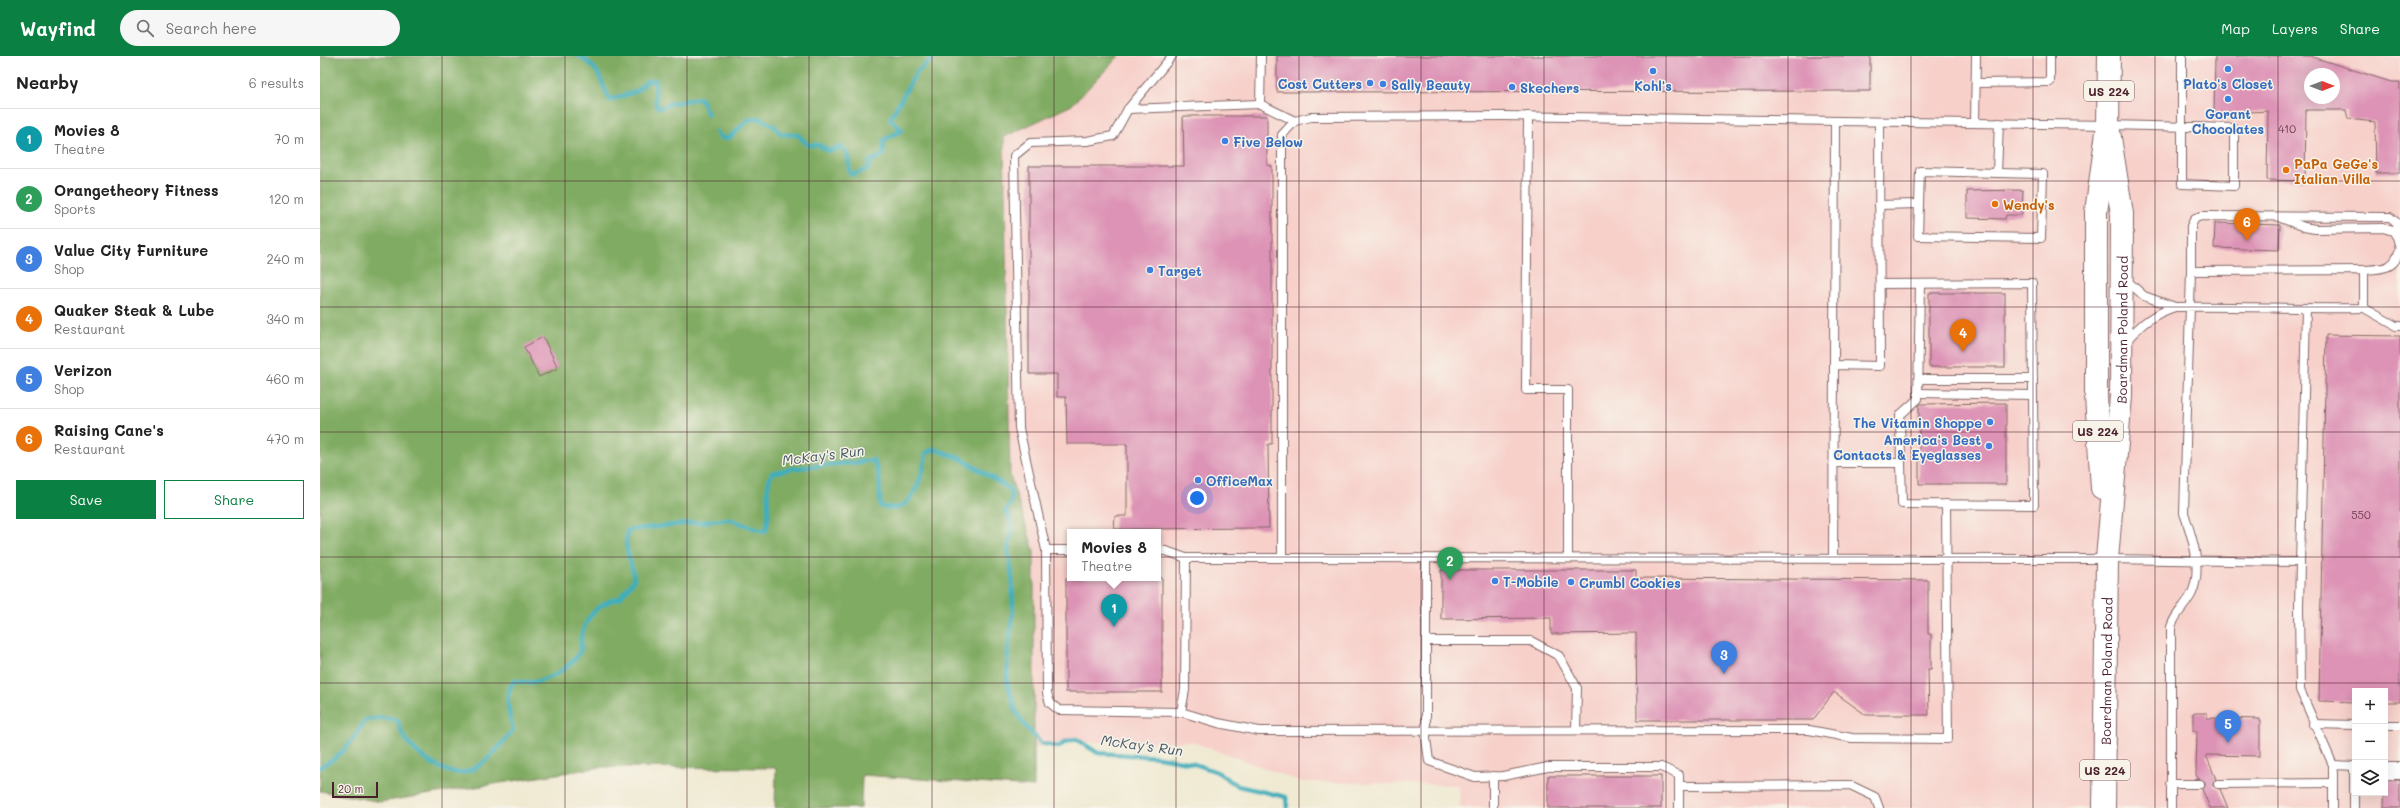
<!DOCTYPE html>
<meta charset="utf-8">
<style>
:root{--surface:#fff;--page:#f6f6f6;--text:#222;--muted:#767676;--line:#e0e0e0;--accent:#0b8043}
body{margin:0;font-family:Mali,sans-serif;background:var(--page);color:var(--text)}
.controls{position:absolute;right:12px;bottom:12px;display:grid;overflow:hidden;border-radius:0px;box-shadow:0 4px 16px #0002}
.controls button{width:36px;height:36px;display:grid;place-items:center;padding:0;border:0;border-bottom:1px solid var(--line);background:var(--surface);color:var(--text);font:20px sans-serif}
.compass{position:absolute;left:1984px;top:12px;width:36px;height:36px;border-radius:50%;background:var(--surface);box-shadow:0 4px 16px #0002;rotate:90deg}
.scale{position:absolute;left:12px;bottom:10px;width:46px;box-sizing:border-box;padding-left:4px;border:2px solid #4a1f2b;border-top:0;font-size:11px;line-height:14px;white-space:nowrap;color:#4a1f2b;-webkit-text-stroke:3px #f7f3e8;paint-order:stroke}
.you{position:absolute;left:877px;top:442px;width:14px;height:14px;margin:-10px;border:3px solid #fff;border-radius:50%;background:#1a73e8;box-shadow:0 0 0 6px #1a73e833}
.badge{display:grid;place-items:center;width:26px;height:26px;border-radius:50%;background:var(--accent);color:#fff;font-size:13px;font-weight:700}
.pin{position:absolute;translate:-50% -33px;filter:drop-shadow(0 1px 2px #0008)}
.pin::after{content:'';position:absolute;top:21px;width:14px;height:12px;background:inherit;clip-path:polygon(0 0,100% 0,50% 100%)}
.popup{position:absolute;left:747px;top:473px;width:94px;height:52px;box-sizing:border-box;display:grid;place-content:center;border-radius:0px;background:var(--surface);filter:drop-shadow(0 1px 3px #0005);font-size:13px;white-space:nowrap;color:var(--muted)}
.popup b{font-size:15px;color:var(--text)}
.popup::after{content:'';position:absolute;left:50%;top:100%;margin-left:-8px;border:8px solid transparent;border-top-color:var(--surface)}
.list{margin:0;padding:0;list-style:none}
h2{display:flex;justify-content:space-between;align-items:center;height:52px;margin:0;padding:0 16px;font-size:17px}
h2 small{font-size:13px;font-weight:400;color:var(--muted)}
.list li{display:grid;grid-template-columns:26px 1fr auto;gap:12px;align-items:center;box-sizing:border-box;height:60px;padding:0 16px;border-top:1px solid var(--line)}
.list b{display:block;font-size:15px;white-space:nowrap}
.list p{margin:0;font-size:13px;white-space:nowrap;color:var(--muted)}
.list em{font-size:13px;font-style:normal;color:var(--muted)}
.actions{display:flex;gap:8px;padding:12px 16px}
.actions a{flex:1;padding:9px 0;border:1px solid var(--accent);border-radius:0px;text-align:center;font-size:14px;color:var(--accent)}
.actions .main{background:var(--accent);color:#fff}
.icon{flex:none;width:22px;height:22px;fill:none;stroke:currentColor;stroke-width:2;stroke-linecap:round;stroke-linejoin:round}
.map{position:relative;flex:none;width:2080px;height:752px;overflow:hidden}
header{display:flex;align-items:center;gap:24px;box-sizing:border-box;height:56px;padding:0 20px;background:var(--accent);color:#fff}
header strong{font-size:19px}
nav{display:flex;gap:22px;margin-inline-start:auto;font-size:14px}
.search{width:280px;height:36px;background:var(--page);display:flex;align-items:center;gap:10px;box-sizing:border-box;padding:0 14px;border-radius:22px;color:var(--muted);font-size:15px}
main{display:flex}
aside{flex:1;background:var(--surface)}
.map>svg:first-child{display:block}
</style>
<header>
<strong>Wayfind</strong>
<div class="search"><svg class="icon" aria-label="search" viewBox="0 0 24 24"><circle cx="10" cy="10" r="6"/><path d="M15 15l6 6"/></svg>Search here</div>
<nav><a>Map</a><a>Layers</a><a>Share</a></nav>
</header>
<main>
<aside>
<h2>Nearby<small>6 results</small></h2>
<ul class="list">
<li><span class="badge" style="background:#0f9aa8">1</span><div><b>Movies 8</b><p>Theatre</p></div><em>70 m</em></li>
<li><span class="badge" style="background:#2e9e5b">2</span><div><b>Orangetheory Fitness</b><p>Sports</p></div><em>120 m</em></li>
<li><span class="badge" style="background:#3f7fe0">3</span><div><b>Value City Furniture</b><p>Shop</p></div><em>240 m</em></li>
<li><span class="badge" style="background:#e8710a">4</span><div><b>Quaker Steak &amp; Lube</b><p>Restaurant</p></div><em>340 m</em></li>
<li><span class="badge" style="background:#3f7fe0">5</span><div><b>Verizon</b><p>Shop</p></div><em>460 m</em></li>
<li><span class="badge" style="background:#e8710a">6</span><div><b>Raising Cane's</b><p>Restaurant</p></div><em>470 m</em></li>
</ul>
<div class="actions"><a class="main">Save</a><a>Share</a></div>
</aside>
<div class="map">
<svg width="2080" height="752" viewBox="0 0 2080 752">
<rect width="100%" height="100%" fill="#f7f3e8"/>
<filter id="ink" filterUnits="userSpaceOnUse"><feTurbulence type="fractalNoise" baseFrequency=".025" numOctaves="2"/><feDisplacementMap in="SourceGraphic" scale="8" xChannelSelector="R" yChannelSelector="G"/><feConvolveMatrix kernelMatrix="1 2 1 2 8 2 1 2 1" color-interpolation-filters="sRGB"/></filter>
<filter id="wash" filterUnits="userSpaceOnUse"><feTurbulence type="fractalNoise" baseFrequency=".012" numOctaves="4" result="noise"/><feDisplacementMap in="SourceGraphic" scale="16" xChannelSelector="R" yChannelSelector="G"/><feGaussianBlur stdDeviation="0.9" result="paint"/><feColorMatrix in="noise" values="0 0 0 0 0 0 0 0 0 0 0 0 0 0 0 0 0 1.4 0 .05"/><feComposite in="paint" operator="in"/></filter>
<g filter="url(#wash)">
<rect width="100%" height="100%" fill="#f0ead3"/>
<path fill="#f7d0ca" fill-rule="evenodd" d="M799,0H2080V752H1140L1139,729L982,726L873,686H745L714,692V495L690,419L684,81L752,49ZM1990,18H2014V42H1990ZM750,476H838V522H750ZM2035,635H2065V737H2035Z"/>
<path fill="#80ab62" stroke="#656546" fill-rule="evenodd" d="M0,0H799L752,49L684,81L690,419L714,495V731L542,719L541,752H455L456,712L281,711L61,746L0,735ZM223,282L238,312L219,321L204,291Z"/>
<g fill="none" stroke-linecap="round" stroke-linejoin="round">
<g stroke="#3faebb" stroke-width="4.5">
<path d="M259,0C281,13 279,23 290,44L317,35L326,26L335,24L336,49L340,52L353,47L380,42L388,58"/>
<path d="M396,76L401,82H409L428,64L439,62L454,70L461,78L478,79L488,89H499L509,95L521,91C529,96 529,107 529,115L532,119L548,113L550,105L563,99L564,84L582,74L570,63L596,17L615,0"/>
<path d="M0,711C21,701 34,684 45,664L61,662L78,664C79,669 81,677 84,681C96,699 129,725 151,714C169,706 181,688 193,674C189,657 183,640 194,625C201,625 209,627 215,626C230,624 254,609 260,595C262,591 260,585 261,580C267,559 279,546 300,542L314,524C313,506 302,493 308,474L409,463L445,476C453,457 442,435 452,417C485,408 519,410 553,404C561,418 560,434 560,450C567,452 575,454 582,450C597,440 604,414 606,397L614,393L640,402L690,433C693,442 692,448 685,455L688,458L692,472L688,493L692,520L693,554L688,595L687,625L696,656L706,671L721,687L739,691L745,686L756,683L778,697L839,701L872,707L897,716L918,730L966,741L967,752"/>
</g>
</g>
<g id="blocks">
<g fill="#dd93b5" fill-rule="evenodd">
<polygon points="957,0 1550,0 1550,35 957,36"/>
<path d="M1895,0H1990L2071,26H2080V117H2056L2055,66L2028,63L2026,54H1986L1985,125L1947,124L1948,55L1894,58ZM1990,18H2014V42H1990Z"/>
<polygon points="863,60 947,60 947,109 952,110 952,388 948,388 949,472 794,473 795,460 807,460 807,388 747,388 746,341 737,341 737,318 709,318 709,110 864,110"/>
<polygon points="1703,134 1702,159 1686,159 1685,163 1647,162 1647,135"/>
<polygon points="1895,167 1960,169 1959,194 1894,192"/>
<rect x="1609" y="237" width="76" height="74"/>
<polygon points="2006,279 2080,280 2080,646 2065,646 2065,635 2035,635 2035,646 1999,645"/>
<polygon points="223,281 238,312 219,321 204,291"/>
<polygon points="1686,347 1686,428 1599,428 1599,349 1601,348"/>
<polygon points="1121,514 1316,514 1316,522 1608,524 1608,578 1611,578 1611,613 1608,613 1609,659 1546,659 1514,636 1493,664 1317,664 1316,577 1231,578 1231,562 1121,563"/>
<rect x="746" y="522" width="96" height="114"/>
<polygon points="1873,657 1887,657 1887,662 1940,663 1940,700 1886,699 1896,723 1893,726 1893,730 1900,733 1908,752 1890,752 1882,733 1885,730 1885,726 1878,722 1876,719 1877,675 1873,675"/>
<rect x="1228" y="720" width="113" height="32"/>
<polygon points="2065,724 2080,724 2080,752 2064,752"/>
</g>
</g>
</g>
<g filter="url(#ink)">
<use href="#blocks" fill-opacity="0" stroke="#846666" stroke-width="1"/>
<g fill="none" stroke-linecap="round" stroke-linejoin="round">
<defs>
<g id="lane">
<polyline points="852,0 808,53 793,80 767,85 710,87 694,100 699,372 726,494 727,637 730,647 739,654 861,656 898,667 939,675 1489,674 1532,682 1628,683 1626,448"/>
<polyline points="941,0 940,48 975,65"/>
<polyline points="1656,27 1730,26 1730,0"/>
<polyline points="808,53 940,48"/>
<polyline points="1208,60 1206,334 1248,334 1248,502"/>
<polyline points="1655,67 1656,0"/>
<polygon points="1600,115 1723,118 1721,182 1598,180"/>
<polyline points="1677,117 1679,67"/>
<polyline points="1559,149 1599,148"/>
<polyline points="1961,162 1984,171 1995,173 2063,172 2073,175 2077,181 2080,192"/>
<path d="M2044,214C2064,213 2077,213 2080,190"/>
<polyline points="1871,215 1871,170 1875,162 1882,160 2070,161 2076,166 2080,179"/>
<path d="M1805,223L1824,240L1855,251C1833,258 1821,268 1806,285"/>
<polyline points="2044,252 2076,270 2080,270"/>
<polyline points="1986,253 1979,551 1980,634 2013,709 2013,752"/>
<polyline points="1514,309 1515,65"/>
<polyline points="1599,323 1713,323"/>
<polyline points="1598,337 1713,339"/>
<polyline points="1513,407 1581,407 1582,448 1714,449 1712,227 1560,228"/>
<polyline points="1581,407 1580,359 1598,343 1600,228"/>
<polyline points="726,494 750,494"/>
<polyline points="838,495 846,495 866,502"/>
<polyline points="962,501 962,79 975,65 991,61 1184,60 1788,69 1914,72 1914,130 1862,128 1862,0"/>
<polyline points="1106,502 1106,682 1109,705 1155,721 1183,720 1228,711 1341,711 1359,719 1359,752"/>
<polyline points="1513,502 1514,309 1560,310 1559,66"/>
<polyline points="1106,585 1211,585 1239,600 1257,632 1256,674"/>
<polyline points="861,656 865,634 866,502 1787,503 1980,506"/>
<polyline points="1993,668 2035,669"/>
<polyline points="2065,669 2080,669"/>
<polyline points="2013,709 2035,710"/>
<polyline points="2065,711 2080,711"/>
<polyline points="2065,719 2080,719"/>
<polyline points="1850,728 1880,728"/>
<polyline points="1898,728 2013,727"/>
<polyline points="1359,730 1530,729 1555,741 1559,752"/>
<polyline points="1173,752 1173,720"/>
<path d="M1851,752V571C1855,557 1866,550 1872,537C1883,511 1872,481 1864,457L1871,215L2044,214V252C1981,253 1918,250 1855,251"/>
<polyline points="2034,752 2034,710"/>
</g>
<g id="primary">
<polyline points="1782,432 1776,340 1776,156 1788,69 1789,0"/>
<path id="s1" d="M1784,752L1787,503L1801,340L1802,158L1788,69"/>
</g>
</defs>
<use href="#lane" stroke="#846666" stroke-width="10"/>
<use href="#primary" stroke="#846666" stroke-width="24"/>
<use href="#lane" stroke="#fff" stroke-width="8"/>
<use href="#primary" stroke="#fff" stroke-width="22"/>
</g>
</g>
<path fill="none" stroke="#4a1f2b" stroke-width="1" stroke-opacity="0.55" d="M122,0V752M245,0V752M367,0V752M489,0V752M612,0V752M734,0V752M856,0V752M979,0V752M1101,0V752M1224,0V752M1346,0V752M1468,0V752M1591,0V752M1713,0V752M1835,0V752M1958,0V752M0,125H2080M0,251H2080M0,376H2080M0,501H2080M0,627H2080"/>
<g fill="#3f7fe0" stroke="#f7f3e8" stroke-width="1.5">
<circle cx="1908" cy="13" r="4"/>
<circle cx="1333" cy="15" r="4"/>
<circle cx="1050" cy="27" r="4"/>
<circle cx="1063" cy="28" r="4"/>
<circle cx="1192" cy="31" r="4"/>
<circle cx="1908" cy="43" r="4"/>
<circle cx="905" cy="85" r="4"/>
<circle cx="830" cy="214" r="4"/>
<circle cx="1670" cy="366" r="4"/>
<circle cx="1669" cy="390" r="4"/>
<circle cx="878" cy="424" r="4"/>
<circle cx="1175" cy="525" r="4"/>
<circle cx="1251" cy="526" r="4"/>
</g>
<g fill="#e8710a" stroke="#f7f3e8" stroke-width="1.5">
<circle cx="1966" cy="114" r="4"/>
<circle cx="1675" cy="148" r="4"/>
</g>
<g text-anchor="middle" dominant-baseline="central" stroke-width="3" stroke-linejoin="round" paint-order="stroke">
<g font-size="11" fill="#6f3c4e">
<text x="1967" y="72">410</text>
<text x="2041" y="458">550</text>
</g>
<g fill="#f7f3e8" stroke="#7e5f64" stroke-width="1">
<rect x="1764" y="25" width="50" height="20" rx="3"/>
<rect x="1753" y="365" width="50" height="20" rx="3"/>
<rect x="1760" y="704" width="50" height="20" rx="3"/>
</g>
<g font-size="12" font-weight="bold" fill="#4a1f2b">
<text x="1789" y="35">US 224</text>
<text x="1778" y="375">US 224</text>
<text x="1785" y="714">US 224</text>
</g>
<g font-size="13" font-weight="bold" fill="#366cbe" stroke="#f7f3e8" text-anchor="start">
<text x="1042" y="27" text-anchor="end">Cost Cutters</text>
<text x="1908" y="27" text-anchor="middle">Plato's Closet</text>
<text x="1071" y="28">Sally Beauty</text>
<text x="1333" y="29" text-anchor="middle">Kohl's</text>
<text x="1200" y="31">Skechers</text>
<text x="1908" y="57" text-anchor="middle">Gorant<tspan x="1908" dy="15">Chocolates</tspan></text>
<text x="913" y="85">Five Below</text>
<text x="838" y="214">Target</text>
<text x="1662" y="366" text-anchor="end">The Vitamin Shoppe</text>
<text x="1661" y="383" text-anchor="end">America's Best<tspan x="1661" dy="15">Contacts &amp; Eyeglasses</tspan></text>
<text x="886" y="424">OfficeMax</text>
<text x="1183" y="525">T-Mobile</text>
<text x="1259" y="526">Crumbl Cookies</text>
</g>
<g font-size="13" font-weight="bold" fill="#c56008" stroke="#f7f3e8" text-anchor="start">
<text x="1974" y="107">PaPa GeGe's<tspan x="1974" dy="15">Italian Villa</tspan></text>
<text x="1683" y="148">Wendy's</text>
</g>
<g font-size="13" fill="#4a1f2b" stroke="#f7f3e8">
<text stroke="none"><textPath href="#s1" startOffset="479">Boardman Poland Road</textPath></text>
<text stroke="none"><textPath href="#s1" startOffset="137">Boardman Poland Road</textPath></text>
</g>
<g font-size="14" font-style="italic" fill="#465865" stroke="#f7f3e8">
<text transform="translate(503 399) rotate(-7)">McKay's Run</text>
<text transform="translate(822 689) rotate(8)">McKay's Run</text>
</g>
</g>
</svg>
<div class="controls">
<button>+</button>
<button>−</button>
<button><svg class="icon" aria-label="layers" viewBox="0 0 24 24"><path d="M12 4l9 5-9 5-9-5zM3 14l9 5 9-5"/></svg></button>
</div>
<svg class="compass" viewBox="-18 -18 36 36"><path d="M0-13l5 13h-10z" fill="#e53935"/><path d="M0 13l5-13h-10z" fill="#767676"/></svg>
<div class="scale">20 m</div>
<div class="you"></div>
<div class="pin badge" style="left:794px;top:571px;background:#0f9aa8">1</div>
<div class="popup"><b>Movies 8</b>Theatre</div>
<div class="pin badge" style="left:1130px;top:524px;background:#2e9e5b">2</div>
<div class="pin badge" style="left:1404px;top:618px;background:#3f7fe0">3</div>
<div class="pin badge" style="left:1643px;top:296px;background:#e8710a">4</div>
<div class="pin badge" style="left:1908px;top:687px;background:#3f7fe0">5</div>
<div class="pin badge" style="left:1927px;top:185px;background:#e8710a">6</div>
</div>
</main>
